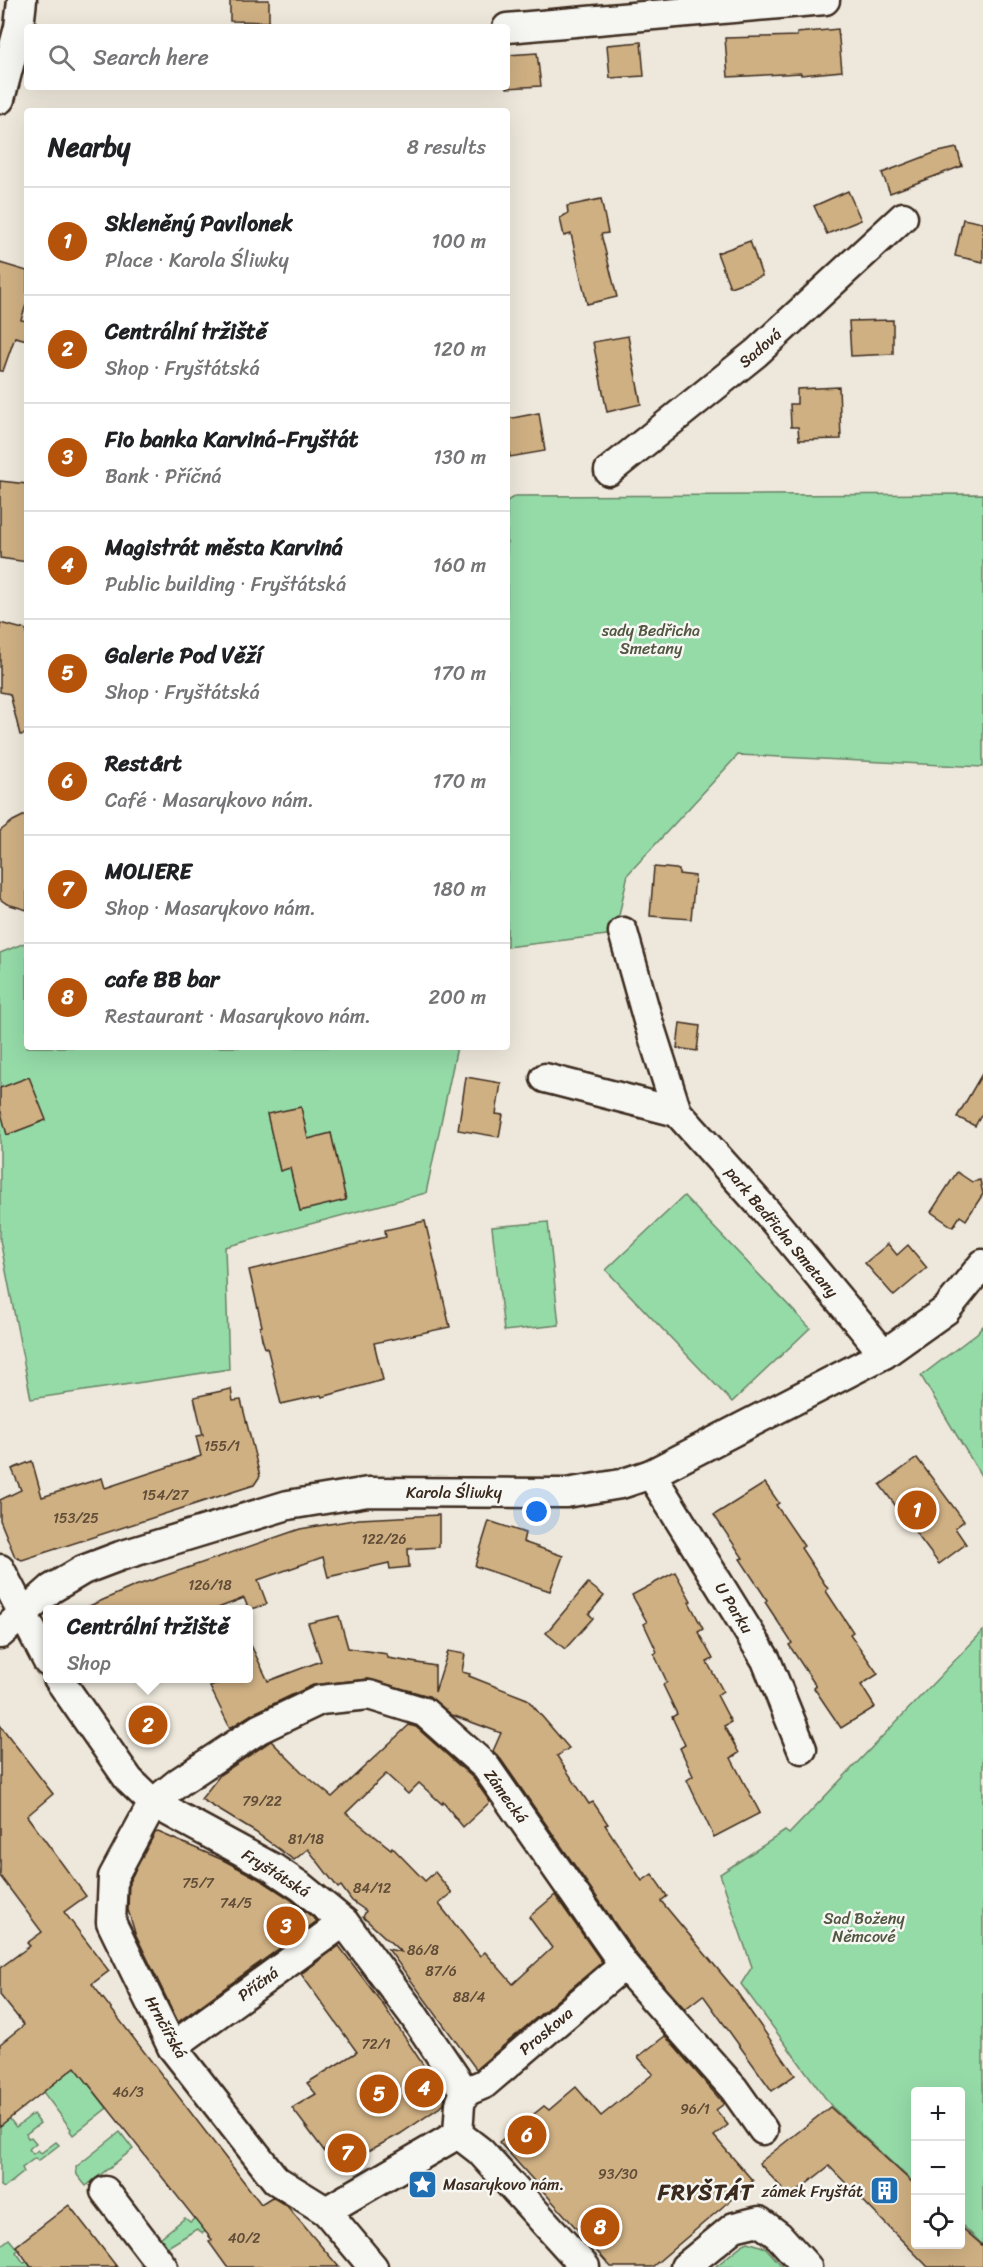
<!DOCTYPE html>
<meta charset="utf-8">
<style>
:root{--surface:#fff;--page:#f2f2f2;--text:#202124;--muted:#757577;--line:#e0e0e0;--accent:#b45309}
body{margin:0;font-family:Sriracha,sans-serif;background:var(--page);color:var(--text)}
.controls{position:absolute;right:18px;bottom:18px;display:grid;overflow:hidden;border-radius:6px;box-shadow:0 6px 24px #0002}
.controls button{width:54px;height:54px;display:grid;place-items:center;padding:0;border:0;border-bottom:2px solid var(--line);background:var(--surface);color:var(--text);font:30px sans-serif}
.you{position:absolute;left:537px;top:1512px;width:21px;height:21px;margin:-15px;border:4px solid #fff;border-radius:50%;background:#1a73e8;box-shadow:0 0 0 9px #1a73e833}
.badge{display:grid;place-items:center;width:39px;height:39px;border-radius:50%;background:var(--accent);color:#fff;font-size:20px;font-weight:700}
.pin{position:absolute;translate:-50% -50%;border:3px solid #fff;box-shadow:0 2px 6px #0006}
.popup{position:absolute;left:43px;top:1605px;width:210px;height:78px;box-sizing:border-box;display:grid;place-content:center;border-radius:6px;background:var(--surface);filter:drop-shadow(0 2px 4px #0005);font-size:20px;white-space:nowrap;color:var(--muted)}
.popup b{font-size:22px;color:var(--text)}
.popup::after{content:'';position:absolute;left:50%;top:100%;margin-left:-12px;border:12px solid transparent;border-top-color:var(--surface)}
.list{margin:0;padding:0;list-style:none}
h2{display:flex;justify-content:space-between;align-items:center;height:78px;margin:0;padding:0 24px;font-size:26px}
h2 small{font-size:20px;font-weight:400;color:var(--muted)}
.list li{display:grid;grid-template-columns:39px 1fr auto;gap:18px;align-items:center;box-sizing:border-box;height:108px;padding:0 24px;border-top:2px solid var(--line)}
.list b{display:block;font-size:22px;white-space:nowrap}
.list p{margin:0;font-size:20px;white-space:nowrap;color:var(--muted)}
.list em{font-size:20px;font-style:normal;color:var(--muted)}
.icon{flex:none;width:33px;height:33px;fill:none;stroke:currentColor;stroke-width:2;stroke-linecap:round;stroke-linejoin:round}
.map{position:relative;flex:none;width:983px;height:2267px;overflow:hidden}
.search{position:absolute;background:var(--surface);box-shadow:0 6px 24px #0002;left:24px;top:24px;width:486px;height:66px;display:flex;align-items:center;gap:15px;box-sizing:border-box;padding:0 21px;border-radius:6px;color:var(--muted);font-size:22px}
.panel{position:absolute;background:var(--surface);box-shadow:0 6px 24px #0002;left:24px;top:108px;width:486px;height:942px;border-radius:6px}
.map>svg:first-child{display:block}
</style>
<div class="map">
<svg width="983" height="2267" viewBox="0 0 983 2267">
<rect width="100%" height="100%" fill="#eee8dc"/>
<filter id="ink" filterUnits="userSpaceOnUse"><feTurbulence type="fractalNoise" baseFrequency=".0167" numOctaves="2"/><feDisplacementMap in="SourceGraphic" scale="12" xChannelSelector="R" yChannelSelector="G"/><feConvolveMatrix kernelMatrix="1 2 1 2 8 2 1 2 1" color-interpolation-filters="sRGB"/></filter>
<g filter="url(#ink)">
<g fill="#95dba8" stroke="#688263" stroke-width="1.5">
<polygon points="983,494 983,767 738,755 628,874 615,934 507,947 507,501 515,496"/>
<polygon points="27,942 27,1047 457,1047 426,1193 225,1247 229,1369 31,1399 0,1240 0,953"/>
<polygon points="684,1196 810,1328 732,1402 606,1270"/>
<polygon points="548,1222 559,1325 504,1331 492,1227"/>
<polygon points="983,1326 983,1479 921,1376 977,1333"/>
<polygon points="983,1631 983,2245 961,2224 960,2092 916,2092 915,2184 832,2107 741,1984 752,1967 720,1874 785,1831 789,1834"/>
<polygon points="20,1953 100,2057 90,2086 107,2108 73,2135 70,2131 71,2129 43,2092 85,2059 9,1962"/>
<polygon points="33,2114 40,2123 26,2134 28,2138 31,2137 36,2143 29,2149 33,2154 38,2150 41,2153 56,2142 59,2145 38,2161 35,2158 22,2168 24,2172 4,2188 0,2185 0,2126 9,2118 16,2127"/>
<polygon points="120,2132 133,2149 86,2186 77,2175 76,2167"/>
<polygon points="243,2181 254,2196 203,2233 197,2229 163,2250 158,2242 160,2238 185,2218 190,2222"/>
<polygon points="9,2239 18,2250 16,2252 24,2263 27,2262 31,2267 0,2267 0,2246"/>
<polygon points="748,2242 766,2248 783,2267 715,2267 742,2245"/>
</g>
<g fill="#cfb083" stroke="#3b2a1e" stroke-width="1.5">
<polygon points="230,0 269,0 269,22 230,21"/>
<polygon points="838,29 842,71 801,75 801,73 728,77 725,38 797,36 797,33"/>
<polygon points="641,42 644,76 610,78 607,45"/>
<polygon points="537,53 541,86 507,88 507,55"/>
<polygon points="957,148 962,166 890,193 882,173 934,153"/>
<polygon points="848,191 861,220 827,234 814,206"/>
<polygon points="601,199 608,233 601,234 617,297 587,304 571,234 564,236 560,218 568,213 567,206"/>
<polygon points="963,219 983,223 983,262 955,256"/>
<polygon points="750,241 762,276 730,287 717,253"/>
<polygon points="0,263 27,271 27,302 21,320 27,321 27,340 15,337 3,371 0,371"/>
<polygon points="893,320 893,354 851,356 849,321"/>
<polygon points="628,336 641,404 607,412 593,342"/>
<polygon points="839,387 841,439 799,440 798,427 791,427 790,404 797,404 797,389"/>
<polygon points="539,413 545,451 510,457 507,438 507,419"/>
<polygon points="0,481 27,484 27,562 0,558"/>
<polygon points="0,623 27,630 27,734 20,735 10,694 0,692"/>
<polygon points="27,814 27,910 7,904 0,899 0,831 13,821"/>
<polygon points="654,867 676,869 679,870 679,874 695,876 691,919 650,916"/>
<polygon points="680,1023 700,1026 697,1051 677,1048"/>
<polygon points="983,1072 983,1112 975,1126 957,1117"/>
<polygon points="29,1077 46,1120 7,1135 0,1109 0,1088"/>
<polygon points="466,1077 501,1083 496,1114 503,1115 499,1137 458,1130"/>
<polygon points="301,1107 308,1139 331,1133 346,1200 300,1211 290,1168 280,1171 267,1114"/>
<polygon points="957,1172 972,1182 980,1180 983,1194 966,1220 960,1216 953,1227 931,1212"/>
<polygon points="425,1221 450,1327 374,1343 383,1380 322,1397 321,1395 281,1404 267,1347 265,1348 262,1339 260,1327 262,1326 249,1270 386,1237 385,1230"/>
<polygon points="888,1244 897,1255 908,1245 927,1268 894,1296 865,1263"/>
<polygon points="231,1389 233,1401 241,1400 260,1476 254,1485 22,1560 15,1557 0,1520 0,1500 21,1490 12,1469 32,1461 42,1497 102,1478 105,1488 201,1456 196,1436 203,1435 194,1397"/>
<polygon points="917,1458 964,1521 955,1528 966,1544 939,1564 880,1485"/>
<polygon points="765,1483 779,1503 776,1505 804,1546 801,1548 828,1589 826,1591 853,1632 850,1634 878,1674 861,1685 875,1707 841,1728 814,1688 816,1686 789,1645 792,1643 765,1602 767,1600 740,1559 743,1558 714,1515"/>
<polygon points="439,1515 439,1547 408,1549 409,1567 390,1569 389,1563 328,1577 323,1557 258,1580 267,1604 249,1610 244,1598 213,1610 80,1610 135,1586 300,1529 359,1519"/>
<polygon points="489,1521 525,1533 523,1542 563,1556 550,1591 475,1566"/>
<polygon points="675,1572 691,1601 689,1602 703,1629 698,1632 713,1659 707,1662 723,1691 717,1695 731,1722 724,1726 739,1753 731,1758 760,1813 714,1837 687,1780 693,1776 680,1748 685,1745 672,1717 677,1714 663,1685 667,1682 654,1654 657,1652 644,1624 647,1622 632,1595"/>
<polygon points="588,1583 604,1596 589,1614 593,1618 565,1649 546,1633"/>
<polygon points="339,1616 348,1648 387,1654 388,1658 435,1666 435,1692 448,1651 465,1654 462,1672 470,1674 469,1676 527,1699 569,1748 557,1756 589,1804 593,1802 608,1824 605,1825 642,1881 652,1874 667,1896 661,1901 736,1991 795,2075 772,2091 703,1995 685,2009 637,1955 500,1758 493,1751 501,1733 452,1715 429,1696 368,1679 313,1685 252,1714 230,1728 210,1687 231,1678 249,1678 249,1641 268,1681 321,1661 308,1623"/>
<polygon points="0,1725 53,1794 27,1816 86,1896 64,1912 109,1971 92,1984 261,2204 272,2197 287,2206 339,2267 227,2267 209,2242 212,2240 75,2067 0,2126 0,2044 24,2025 0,1995 0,1968 30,1946 27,1943 42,1932 0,1876"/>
<polygon points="409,1725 416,1727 473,1778 490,1802 463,1827 443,1802 442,1804 419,1783 408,1794 386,1774 346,1813 391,1849 392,1847 425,1881 435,1872 452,1893 439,1904 480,1956 485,1952 513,1984 552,1948 529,1917 555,1895 602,1962 476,2069 388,1949 401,1952 363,1917 366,1911 352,1901 341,1886 338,1888 308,1849 294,1860 255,1832 201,1799 220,1775 271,1741 303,1773 332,1797"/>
<polygon points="158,1832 223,1860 264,1882 290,1899 317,1921 178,2022 135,1933 128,1910 129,1882 155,1833"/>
<polygon points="339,1946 384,2006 445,2098 443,2105 400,2134 337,2168 292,2108 316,2094 307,2083 357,2052 301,1974"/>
<polygon points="665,2036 724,2104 716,2110 728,2125 714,2136 753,2181 652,2267 611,2267 499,2142 544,2106 549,2110 576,2087 601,2116 653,2074 638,2057"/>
<polygon points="830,2107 915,2185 915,2244 960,2244 960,2226 983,2246 983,2267 928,2267 829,2166 790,2197 759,2163"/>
<polygon points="69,2205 117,2267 31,2267 16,2246"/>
</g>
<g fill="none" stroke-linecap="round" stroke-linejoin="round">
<defs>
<g id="street">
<polyline points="507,28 825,0"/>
<polyline points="0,99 19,27 22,0"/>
<polyline points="609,471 756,353 903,217"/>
<polyline points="623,932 648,1021 677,1112 765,1210 884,1354"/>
<polyline points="545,1078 677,1112"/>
<polyline points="651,1474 766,1660 802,1749"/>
<polyline points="0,1569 48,1662"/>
<polyline points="0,1634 51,1589 83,1570 120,1556 288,1505 368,1492 566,1493 621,1484 651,1474 884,1354 946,1310 983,1264"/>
<polyline points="58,1678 129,1780 153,1803 273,1868 300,1886 344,1922 412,2013 465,2092 460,2104 458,2134"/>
<polyline points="172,2047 344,1922"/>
<polyline points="465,2092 484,2084 624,1965"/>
<polyline points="458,2134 480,2151 585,2267"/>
<polyline points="105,2191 163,2267"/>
<polyline points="326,2211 458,2134"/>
<polyline points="373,2267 326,2211 276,2180 172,2047 111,1922 113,1877 153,1803 179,1782 259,1729 320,1700 369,1695 424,1712 486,1767 624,1965 734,2089 763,2130"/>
<polyline points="685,2267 734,2227 759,2221 779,2236 807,2267"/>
</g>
</defs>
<use href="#street" stroke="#3b2a1e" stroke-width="33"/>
<use href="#street" stroke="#f6f6f2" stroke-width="28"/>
</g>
</g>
<defs>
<symbol id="sight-square" viewBox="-11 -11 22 22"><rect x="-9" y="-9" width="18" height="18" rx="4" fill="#1f6fb2" stroke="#f6f6f2"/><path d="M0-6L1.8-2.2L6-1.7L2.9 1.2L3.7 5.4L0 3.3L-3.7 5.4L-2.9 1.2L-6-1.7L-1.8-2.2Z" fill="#fff"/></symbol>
<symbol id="building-square" viewBox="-11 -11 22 22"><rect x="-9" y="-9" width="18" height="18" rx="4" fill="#1f6fb2" stroke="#f6f6f2"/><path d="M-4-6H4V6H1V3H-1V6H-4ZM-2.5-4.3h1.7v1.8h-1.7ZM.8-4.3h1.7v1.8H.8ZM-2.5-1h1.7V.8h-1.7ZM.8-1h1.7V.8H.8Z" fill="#fff"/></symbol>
</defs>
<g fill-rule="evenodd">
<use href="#sight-square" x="406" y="2168" width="33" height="33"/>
<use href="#building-square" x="868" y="2174" width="33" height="33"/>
</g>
<g text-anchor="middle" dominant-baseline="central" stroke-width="5" stroke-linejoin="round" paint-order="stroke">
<g font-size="14" fill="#604c37">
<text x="222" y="1446">155/1</text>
<text x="165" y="1495">154/27</text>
<text x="76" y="1518">153/25</text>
<text x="384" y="1539">122/26</text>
<text x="210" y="1585">126/18</text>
<text x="262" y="1801">79/22</text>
<text x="306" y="1839">81/18</text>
<text x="198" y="1883">75/7</text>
<text x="372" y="1888">84/12</text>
<text x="236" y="1903">74/5</text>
<text x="423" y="1950">86/8</text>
<text x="441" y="1971">87/6</text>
<text x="469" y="1997">88/4</text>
<text x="376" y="2044">72/1</text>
<text x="128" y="2092">46/3</text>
<text x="695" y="2109">96/1</text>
<text x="618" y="2174">93/30</text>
<text x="244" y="2238">40/2</text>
</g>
<g font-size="16" fill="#3b2a1e" stroke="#f6f6f2">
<text transform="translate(760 348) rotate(-41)">Sadová</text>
<text transform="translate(782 1232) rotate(50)">park Bedřicha Smetany</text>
<text x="454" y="1492">Karola Śliwky</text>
<text transform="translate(734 1608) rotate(58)">U Parku</text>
<text transform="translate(506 1796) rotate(54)">Zámecká</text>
<text transform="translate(276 1873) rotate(32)">Fryštátská</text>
<text transform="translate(258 1984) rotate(-36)">Příčná</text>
<text transform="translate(166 2027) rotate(61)">Hrnčířská</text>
<text transform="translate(546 2031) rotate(-40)">Proskova</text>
</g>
<g font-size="16" fill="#525640" stroke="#f6f6f2">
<text x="651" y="630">sady Bedřicha<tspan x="651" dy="18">Smetany</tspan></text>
<text x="864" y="1918">Sad Boženy<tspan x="864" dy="18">Němcové</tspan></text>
</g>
<g font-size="16" fill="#3b2a1e" stroke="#f6f6f2" text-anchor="start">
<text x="443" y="2184">Masarykovo nám.</text>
<text x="863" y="2191" text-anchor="end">zámek Fryštát</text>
</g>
<g font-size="22" font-weight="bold" letter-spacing="1.5" fill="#3b2a1e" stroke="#f6f6f2">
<text x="706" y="2192">FRYŠTÁT</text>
</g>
</g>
</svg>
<div class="controls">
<button>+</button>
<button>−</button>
<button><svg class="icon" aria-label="locate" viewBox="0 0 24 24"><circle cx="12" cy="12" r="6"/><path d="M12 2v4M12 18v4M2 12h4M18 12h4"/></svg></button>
</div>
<div class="you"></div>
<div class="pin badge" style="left:917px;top:1510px">1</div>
<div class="pin badge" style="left:148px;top:1725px">2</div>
<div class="popup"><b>Centrální tržiště</b>Shop</div>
<div class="pin badge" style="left:286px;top:1926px">3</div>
<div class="pin badge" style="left:424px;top:2088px">4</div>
<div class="pin badge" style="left:379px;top:2094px">5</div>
<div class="pin badge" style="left:527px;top:2135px">6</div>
<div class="pin badge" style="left:347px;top:2153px">7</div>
<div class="pin badge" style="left:600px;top:2227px">8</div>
<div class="search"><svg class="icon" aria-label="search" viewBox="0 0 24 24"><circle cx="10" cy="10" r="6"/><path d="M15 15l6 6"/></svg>Search here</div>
<section class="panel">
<h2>Nearby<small>8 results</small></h2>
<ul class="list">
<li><span class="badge">1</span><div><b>Skleněný Pavilonek</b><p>Place · Karola Śliwky</p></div><em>100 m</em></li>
<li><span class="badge">2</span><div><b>Centrální tržiště</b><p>Shop · Fryštátská</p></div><em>120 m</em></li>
<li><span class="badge">3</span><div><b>Fio banka Karviná-Fryštát</b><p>Bank · Příčná</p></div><em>130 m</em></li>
<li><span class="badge">4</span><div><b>Magistrát města Karviná</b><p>Public building · Fryštátská</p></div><em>160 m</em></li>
<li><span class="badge">5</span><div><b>Galerie Pod Věží</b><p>Shop · Fryštátská</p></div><em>170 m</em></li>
<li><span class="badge">6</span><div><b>Rest&amp;rt</b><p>Café · Masarykovo nám.</p></div><em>170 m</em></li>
<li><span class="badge">7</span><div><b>MOLIERE</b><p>Shop · Masarykovo nám.</p></div><em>180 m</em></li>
<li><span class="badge">8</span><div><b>cafe BB bar</b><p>Restaurant · Masarykovo nám.</p></div><em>200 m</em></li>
</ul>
</section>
</div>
